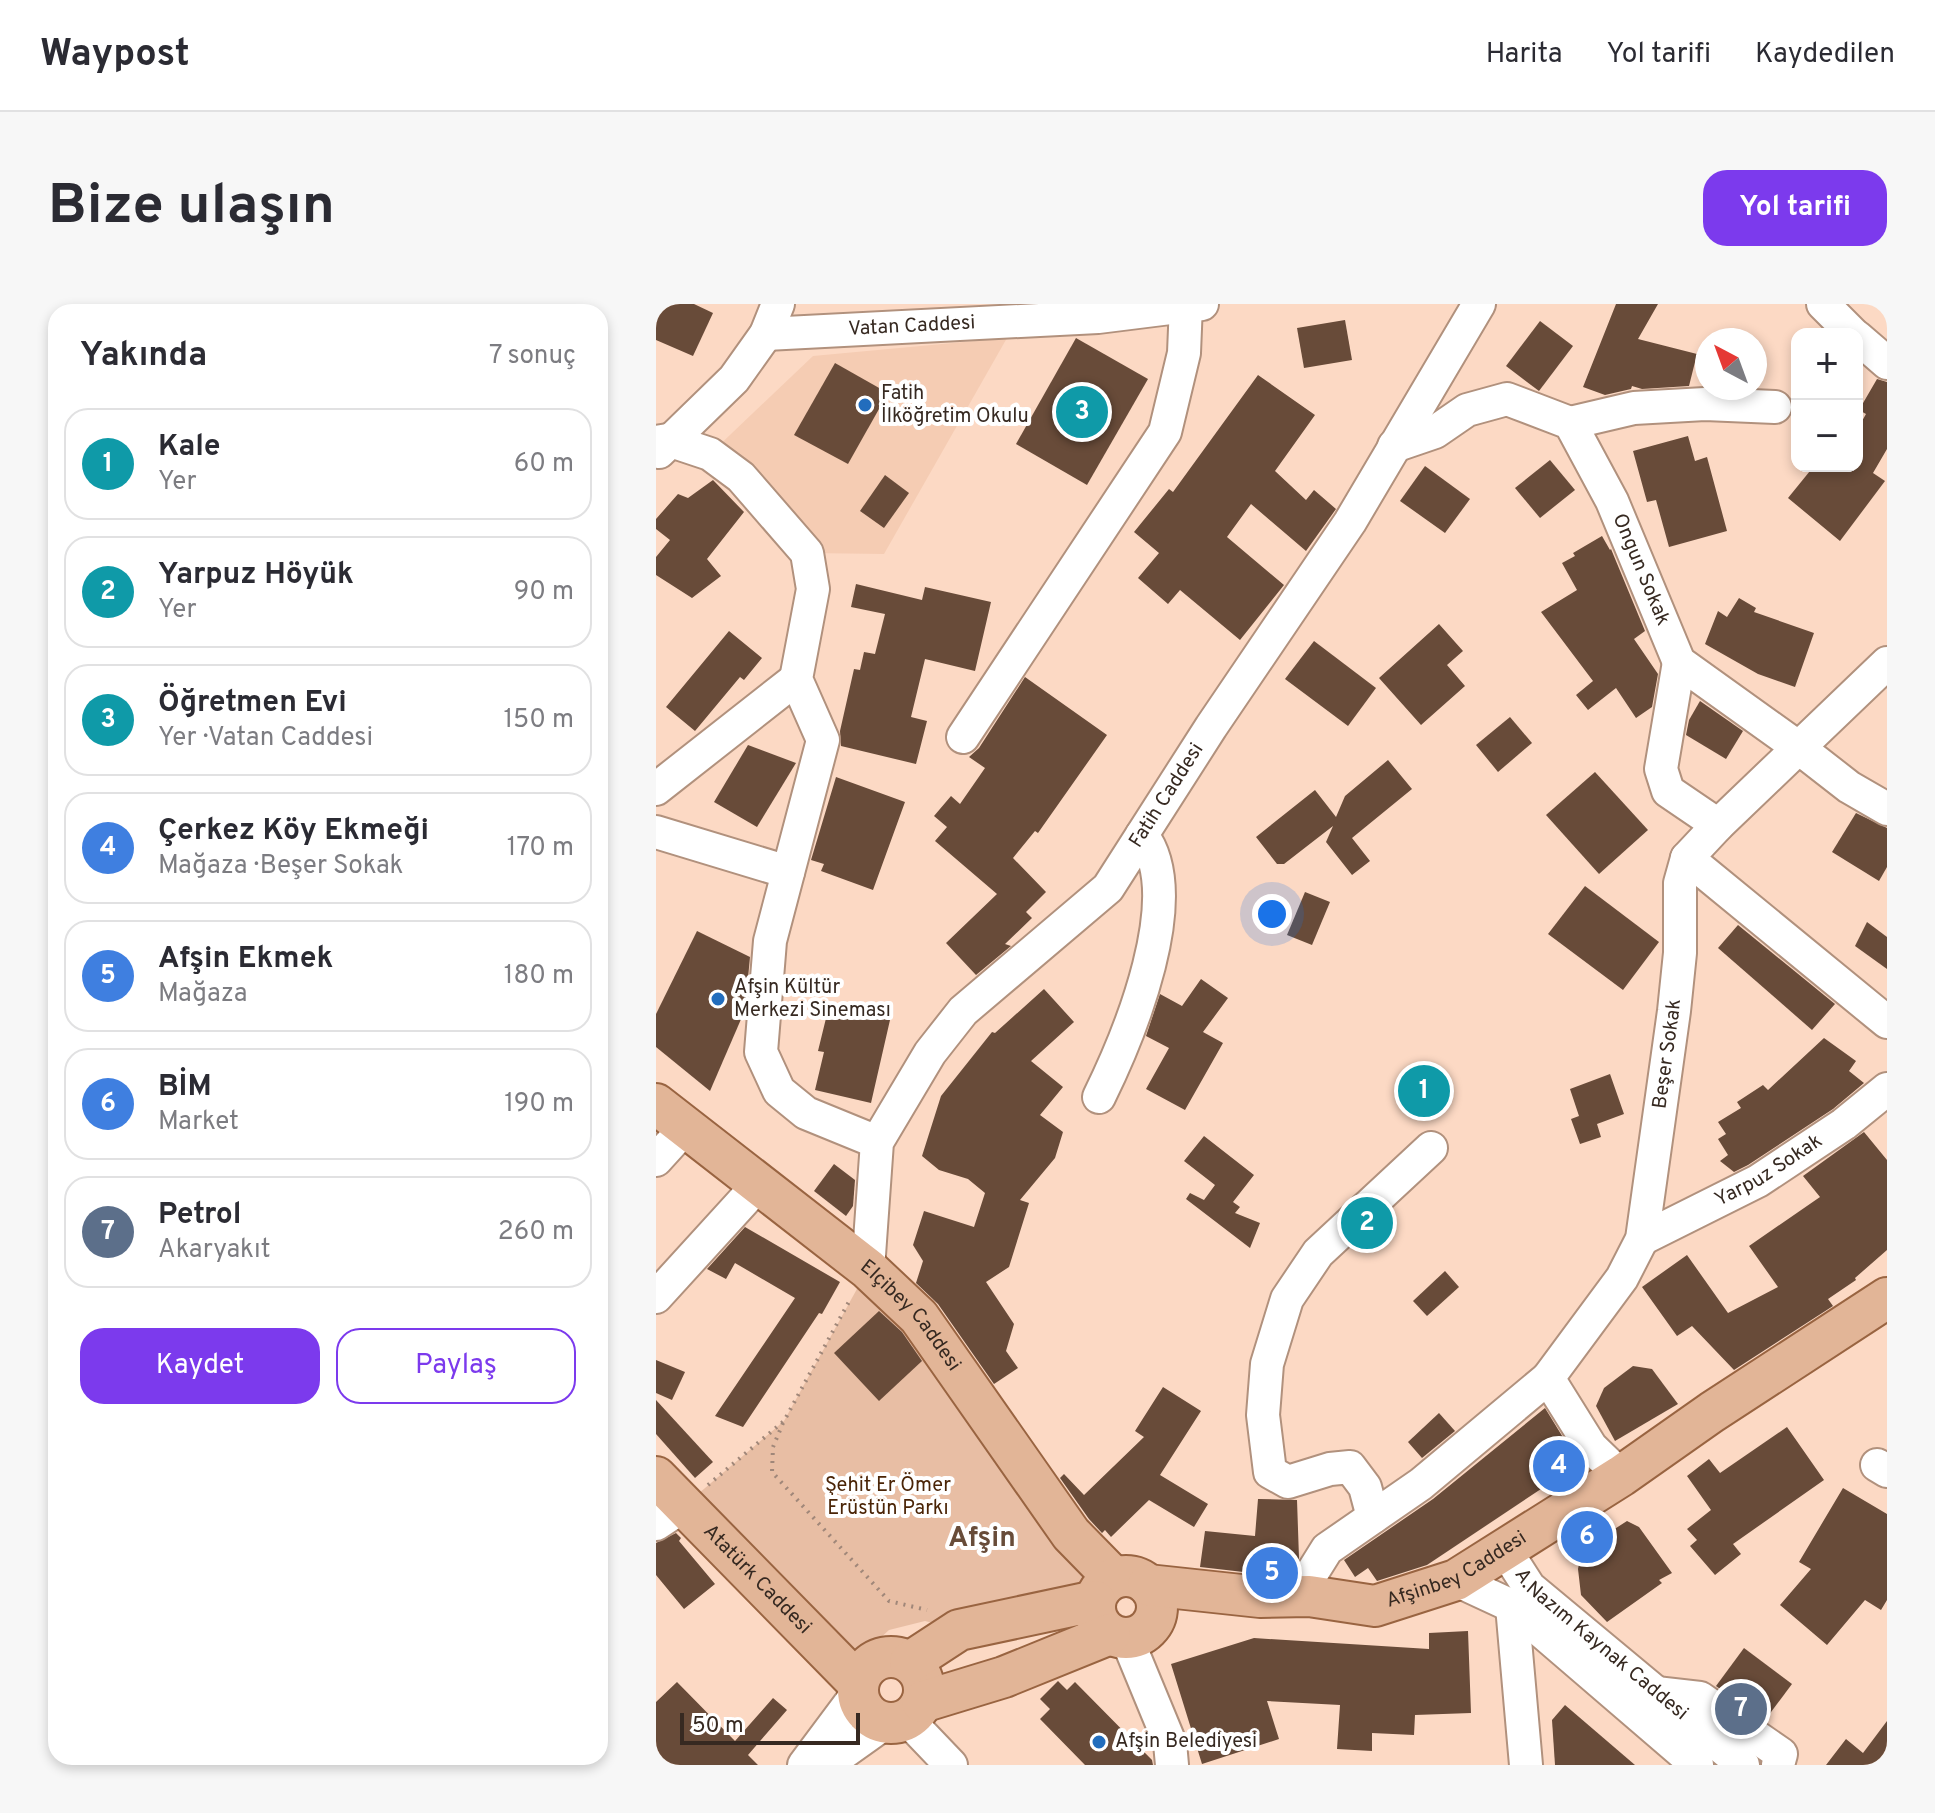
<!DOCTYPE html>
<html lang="tr">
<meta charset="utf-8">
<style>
:root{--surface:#fff;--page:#f7f7f7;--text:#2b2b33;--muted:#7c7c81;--line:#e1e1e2;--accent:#7c3aed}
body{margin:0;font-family:Overpass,sans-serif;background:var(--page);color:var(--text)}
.controls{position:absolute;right:24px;top:24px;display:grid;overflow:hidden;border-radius:16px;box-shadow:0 4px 12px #0003}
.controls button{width:72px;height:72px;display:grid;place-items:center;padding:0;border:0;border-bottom:2px solid var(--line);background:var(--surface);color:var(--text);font:40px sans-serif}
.compass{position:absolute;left:1039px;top:24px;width:72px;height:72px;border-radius:50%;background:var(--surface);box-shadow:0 4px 12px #0003;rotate:319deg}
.scale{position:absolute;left:24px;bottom:20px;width:180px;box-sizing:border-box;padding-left:8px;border:4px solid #362921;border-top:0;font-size:22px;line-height:28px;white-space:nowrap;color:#362921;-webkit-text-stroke:6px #fff;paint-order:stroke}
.you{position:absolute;left:616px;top:610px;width:28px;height:28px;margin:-20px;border:6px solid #fff;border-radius:50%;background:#1a73e8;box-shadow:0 0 0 12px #1a73e833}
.badge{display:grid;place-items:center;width:52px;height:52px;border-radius:50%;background:var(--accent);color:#fff;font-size:26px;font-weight:700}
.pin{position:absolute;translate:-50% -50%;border:4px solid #fff;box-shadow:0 2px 8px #0006}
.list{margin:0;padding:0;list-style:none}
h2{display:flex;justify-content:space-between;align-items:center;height:104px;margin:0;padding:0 32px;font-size:34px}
h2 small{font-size:26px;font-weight:400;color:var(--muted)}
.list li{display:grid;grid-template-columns:52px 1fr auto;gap:24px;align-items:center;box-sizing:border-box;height:112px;margin:0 16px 16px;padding:0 16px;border:2px solid var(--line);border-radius:24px}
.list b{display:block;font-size:30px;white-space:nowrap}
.list p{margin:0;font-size:26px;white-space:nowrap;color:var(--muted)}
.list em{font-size:26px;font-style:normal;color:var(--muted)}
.actions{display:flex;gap:16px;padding:24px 32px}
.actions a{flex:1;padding:18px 0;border:2px solid var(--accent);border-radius:24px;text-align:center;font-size:28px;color:var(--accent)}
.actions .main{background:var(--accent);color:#fff}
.map{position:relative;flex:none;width:1231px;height:1461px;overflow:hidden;border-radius:24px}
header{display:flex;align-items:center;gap:48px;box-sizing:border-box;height:112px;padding:0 40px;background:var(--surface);border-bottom:2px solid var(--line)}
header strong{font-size:38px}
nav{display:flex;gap:44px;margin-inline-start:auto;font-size:28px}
.intro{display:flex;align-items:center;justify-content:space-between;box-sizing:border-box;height:192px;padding:0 48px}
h1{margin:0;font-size:56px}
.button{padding:20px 36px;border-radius:24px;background:var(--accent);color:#fff;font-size:28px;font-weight:700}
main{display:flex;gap:48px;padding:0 48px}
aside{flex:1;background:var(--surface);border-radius:24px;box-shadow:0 4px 12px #0003}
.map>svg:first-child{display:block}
</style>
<header>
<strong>Waypost</strong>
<nav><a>Harita</a><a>Yol tarifi</a><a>Kaydedilen</a></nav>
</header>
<div class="intro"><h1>Bize ulaşın</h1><a class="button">Yol tarifi</a></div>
<main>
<aside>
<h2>Yakında<small>7 sonuç</small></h2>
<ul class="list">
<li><span class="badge" style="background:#0f9aa8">1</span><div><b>Kale</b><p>Yer</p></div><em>60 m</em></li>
<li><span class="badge" style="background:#0f9aa8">2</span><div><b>Yarpuz Höyük</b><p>Yer</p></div><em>90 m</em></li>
<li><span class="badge" style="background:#0f9aa8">3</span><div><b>Öğretmen Evi</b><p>Yer · Vatan Caddesi</p></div><em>150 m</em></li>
<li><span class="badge" style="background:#3f7fe0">4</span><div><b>Çerkez Köy Ekmeği</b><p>Mağaza · Beşer Sokak</p></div><em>170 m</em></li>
<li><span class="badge" style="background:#3f7fe0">5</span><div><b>Afşin Ekmek</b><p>Mağaza</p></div><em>180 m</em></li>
<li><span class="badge" style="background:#3f7fe0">6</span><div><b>BİM</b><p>Market</p></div><em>190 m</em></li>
<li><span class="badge" style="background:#5c6f8a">7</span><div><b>Petrol</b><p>Akaryakıt</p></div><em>260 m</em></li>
</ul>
<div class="actions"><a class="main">Kaydet</a><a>Paylaş</a></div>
</aside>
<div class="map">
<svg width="1231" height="1461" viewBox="0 0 1231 1461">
<rect width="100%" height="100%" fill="#fcd9c4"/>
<polygon fill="#f5ccb3" points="351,34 228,250 151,249 54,150 157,52"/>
<polygon fill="#e8bea4" points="212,965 458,1274 303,1326 269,1317 233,1326 206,1351 29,1201 128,1117"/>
<g fill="#684b39">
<polygon points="0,0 38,0 57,9 37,52 0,36"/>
<polygon points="960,0 1002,0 982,35 1041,50 1033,82 986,85 976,82 975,85 949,91 927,83"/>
<polygon points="689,16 696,56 648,64 641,24"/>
<polygon points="884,17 917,42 883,87 850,62"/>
<polygon points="420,34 492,75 431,181 360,140"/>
<polygon points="179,59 232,89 192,160 138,131"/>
<polygon points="602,71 659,111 619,167 650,196 658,186 680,205 650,247 595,200 571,233 628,281 584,336 524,286 512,300 482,274 503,249 478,228 513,185 517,188"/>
<polygon points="1221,75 1231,78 1231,145 1217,169 1229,177 1184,237 1132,194 1158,162 1201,162 1201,126 1210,110 1203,106"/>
<polygon points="1032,132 1039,157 1051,153 1071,227 1013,243 1000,196 991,198 977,147"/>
<polygon points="894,156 919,186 884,214 859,184"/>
<polygon points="769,162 814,195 789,229 744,197"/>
<polygon points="229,171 253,189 228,224 204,207"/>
<polygon points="57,176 88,208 51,255 65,272 36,294 0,271 0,253 14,236 0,225 0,215 22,190 32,194"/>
<polygon points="946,232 954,246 955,245 989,327 978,335 1002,370 996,403 980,414 960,384 932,406 920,391 937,377 885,308 921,286 906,259 919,252 917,249"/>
<polygon points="200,280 266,296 269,283 335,298 319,367 269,355 255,413 271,417 260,460 185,442 184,427 198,365 204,366 208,348 219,350 229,310 195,303"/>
<polygon points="1083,294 1100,304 1098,308 1158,329 1139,383 1102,370 1049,340 1062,307 1071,313"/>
<polygon points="783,320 807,347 791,361 809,382 765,421 723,374"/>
<polygon points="73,327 106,354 88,376 84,373 39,427 10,403"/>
<polygon points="658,337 720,384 692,422 629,375"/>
<polygon points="369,373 451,431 382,529 379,527 357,554 390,588 370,608 376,614 349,640 355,642 320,671 290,639 341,590 279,537 291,523 278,512 295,492 304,500 329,464 313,453 323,444"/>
<polygon points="1044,397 1087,427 1070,455 1030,431 1033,416"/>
<polygon points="854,413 876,439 842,468 820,441"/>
<polygon points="92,441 140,459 101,523 58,498"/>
<polygon points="732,456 756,485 696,534 714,557 696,571 670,538 677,522 628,560 621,560 600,533 659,486 680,513 689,492"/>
<polygon points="939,468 992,526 943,570 890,511"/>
<polygon points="180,473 249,498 217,586 165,567 168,560 155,556"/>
<polygon points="1200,509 1231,524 1231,563 1223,577 1176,548"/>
<polygon points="929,582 1003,638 967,686 892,630"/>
<polygon points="649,588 674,598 656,641 631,631"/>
<polygon points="1211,618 1231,633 1231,665 1199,642"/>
<polygon points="1082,621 1179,700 1156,726 1062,644"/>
<polygon points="41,627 94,653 89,706 54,787 0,743 0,710"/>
<polygon points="545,675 572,694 547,728 567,739 529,806 490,785 513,744 490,732 504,690 526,702"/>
<polygon points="388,685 418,718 375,757 407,783 384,811 407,828 399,854 364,896 373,899 353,963 330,978 358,1020 350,1047 362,1064 338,1080 282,1000 260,979 267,957 257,941 268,907 318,923 329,889 312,875 283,866 266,852 285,792 336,728 339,729"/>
<polygon points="173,702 234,716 215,799 159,786 168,748 162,747"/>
<polygon points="1168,734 1200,757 1193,767 1208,779 1177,805 1092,861 1078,868 1064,857 1072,851 1062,835 1070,830 1062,818 1085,804 1081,798 1107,781 1112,786"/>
<polygon points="954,770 968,810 941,820 945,833 924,840 915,815 923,812 914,785"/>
<polygon points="1208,828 1231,856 1231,946 1199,974 1200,976 1172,995 1177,1002 1078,1066 1036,1022 1021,1032 986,983 1031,951 1072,1009 1122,983 1093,942 1164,893 1147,872"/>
<polygon points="548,832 598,871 577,898 584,903 579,909 604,919 594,944 530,895 534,889 548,896 559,881 528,857"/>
<polygon points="178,860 199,876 197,902 190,912 158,887"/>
<polygon points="89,923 184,978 166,1010 163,1009 87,1123 59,1112 139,994 79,959 70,975 51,965"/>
<polygon points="789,967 803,983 771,1012 757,997"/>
<polygon points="223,1007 246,1028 266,1057 223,1097 178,1049"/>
<polygon points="0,1056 29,1068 16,1096 0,1089"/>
<polygon points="977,1062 996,1065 1022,1100 959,1137 940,1102 948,1084"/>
<polygon points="507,1083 545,1107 504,1171 552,1200 538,1223 493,1196 455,1233 449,1226 446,1229 433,1215 404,1174 408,1170 428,1191 488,1133 479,1127"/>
<polygon points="0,1096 57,1158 39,1174 0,1130"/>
<polygon points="889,1104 919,1153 929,1163 892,1188 888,1183 771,1261 721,1277 712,1264 699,1273 688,1256 777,1195"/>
<polygon points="783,1109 799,1127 766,1154 752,1138"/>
<polygon points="1131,1123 1168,1176 1077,1240 1085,1250 1059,1271 1034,1242 1041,1236 1031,1225 1055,1206 1031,1172 1053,1155 1064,1169"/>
<polygon points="1187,1184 1231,1210 1231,1296 1225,1306 1209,1296 1171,1341 1124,1301 1155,1265 1143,1258"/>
<polygon points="602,1195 641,1196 643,1254 637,1269 605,1270 544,1263 549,1227 599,1232"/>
<polygon points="971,1217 983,1223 1016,1269 1003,1276 1006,1279 951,1318 925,1291 922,1265 926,1246"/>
<polygon points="20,1229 25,1234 23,1237 59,1280 28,1305 0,1271 0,1239"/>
<polygon points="812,1327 815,1409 759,1411 758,1431 716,1429 716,1447 681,1445 684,1401 611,1397 623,1435 546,1460 515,1360 598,1334 773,1345 773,1329"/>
<polygon points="1088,1344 1136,1380 1109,1416 1060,1382"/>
<polygon points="402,1377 411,1386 419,1378 496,1456 497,1461 429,1461 384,1415 394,1405 384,1395"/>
<polygon points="21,1378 79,1437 117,1394 131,1406 92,1451 102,1461 0,1461 0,1398"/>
<polygon points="909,1401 979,1461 899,1461 896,1416"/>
<polygon points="1231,1417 1231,1461 1170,1461 1190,1435 1207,1449"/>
</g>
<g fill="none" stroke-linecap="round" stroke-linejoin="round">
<defs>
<g id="minor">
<polyline points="1167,0 1197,30"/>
<path id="s1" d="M110,30L442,13L546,0"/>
<polyline points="1201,33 1231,59"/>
<polyline points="914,119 978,104 1049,100 1119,103"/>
<polyline points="0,138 12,136 54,150 85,173 151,249 157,285 140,375 167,436 114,637 105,748 123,787 150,809 221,838"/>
<path id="s2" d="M738,142L779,128L811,106L851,95L914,119L956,197L1023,358L1143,444L1193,483L1231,505"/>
<polyline points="3,148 78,75 110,30 122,0"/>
<polyline points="1023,358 1005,465 1012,487 1062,521"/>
<polyline points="307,433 509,128 528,49 530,0"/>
<polyline points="0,485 140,375"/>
<polyline points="0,528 132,568"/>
<polyline points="1031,554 1231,718"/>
<path d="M443,793C473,732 532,591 486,531"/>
<polyline points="0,856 30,823"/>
<path id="s3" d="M986,935L1102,877L1188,820L1231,785"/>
<path id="s4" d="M212,965L221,838L274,749L307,707L452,584L555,423L694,218L823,0"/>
<polyline points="0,993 102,881"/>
<polyline points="1221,1161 1231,1167"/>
<path id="s5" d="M965,1172L935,1143L892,1074L966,974L986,935L1018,707L1024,649V579L1031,554L1062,521L1231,359"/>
<polyline points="717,1213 709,1183 694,1163 674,1165 632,1178 614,1168 607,1111 611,1060 631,995 662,949 775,844"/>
<polyline points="0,1220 29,1201"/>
<path id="s6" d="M848,1244L873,1283L1087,1461"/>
<polyline points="800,1276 856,1302 1041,1461"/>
<polyline points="653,1292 656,1269 671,1245 765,1180 892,1074"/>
<polyline points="856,1302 870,1461"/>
<polyline points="471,1335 514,1439 516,1461"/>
<polyline points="1000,1389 1044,1394 1125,1450 1122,1461"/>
<polyline points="251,1415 295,1461"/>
<polyline points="148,1461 201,1390"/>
<polyline points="170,1461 229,1419"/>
</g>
<g id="major">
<path id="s7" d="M0,800L212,965L263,1013L415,1230L458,1274"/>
<path id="s8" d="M0,1173L202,1379"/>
<circle cx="470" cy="1303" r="31"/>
<path id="s9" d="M492,1281L604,1293L653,1292L719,1302L800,1276L965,1172L1056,1108L1231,994"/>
<circle cx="235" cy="1386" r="33"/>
<polyline points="254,1358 303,1326 439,1297"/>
<polyline points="266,1398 348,1373 454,1330"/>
</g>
</defs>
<use href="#minor" stroke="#b1917d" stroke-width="36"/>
<use href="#major" stroke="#996441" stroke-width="44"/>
<g stroke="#a08779" stroke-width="4" stroke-dasharray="2 6" stroke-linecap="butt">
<polyline points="127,1119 117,1143 116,1168 233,1297 271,1306"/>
<polyline points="52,1181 128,1117 195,994"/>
</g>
<use href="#minor" stroke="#fff" stroke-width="32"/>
<use href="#major" stroke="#e2b597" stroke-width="40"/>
</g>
<g fill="#226dbd" stroke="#fff" stroke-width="3">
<circle cx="209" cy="101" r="8"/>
<circle cx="62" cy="695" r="8"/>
<circle cx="443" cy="1438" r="8"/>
</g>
<g text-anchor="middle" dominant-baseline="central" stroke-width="8" stroke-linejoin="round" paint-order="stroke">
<g font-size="20" fill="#362921" stroke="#fff">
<text stroke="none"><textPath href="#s1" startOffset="146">Vatan Caddesi</textPath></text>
<text stroke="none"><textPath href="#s2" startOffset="354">Ongun Sokak</textPath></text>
<text stroke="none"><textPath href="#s4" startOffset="584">Fatih Caddesi</textPath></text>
<text stroke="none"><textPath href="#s5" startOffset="478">Beşer Sokak</textPath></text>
<text stroke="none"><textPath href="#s3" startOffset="144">Yarpuz Sokak</textPath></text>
<text stroke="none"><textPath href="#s7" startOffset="332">Elçibey Caddesi</textPath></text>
<text stroke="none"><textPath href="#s9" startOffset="318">Afşinbey Caddesi</textPath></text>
<text stroke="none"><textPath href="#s8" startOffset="144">Atatürk Caddesi</textPath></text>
<text stroke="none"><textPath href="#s6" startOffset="138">A.Nazım Kaynak Caddesi</textPath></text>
</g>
<g font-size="20" fill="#362921" stroke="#fff" text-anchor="start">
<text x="225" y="90">Fatih<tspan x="225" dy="23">İlköğretim Okulu</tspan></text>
<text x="78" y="684">Afşin Kültür<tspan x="78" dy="23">Merkezi Sineması</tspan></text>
<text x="459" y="1438">Afşin Belediyesi</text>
</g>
<g font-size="20" fill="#4a2406" stroke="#fff">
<text x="232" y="1182">Şehit Er Ömer<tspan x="232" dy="23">Erüstün Parkı</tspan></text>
</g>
<g font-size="28" font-weight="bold" fill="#684c39" stroke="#fff">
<text x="326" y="1235">Afşin</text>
</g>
</g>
</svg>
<div class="controls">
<button>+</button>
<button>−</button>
</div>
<svg class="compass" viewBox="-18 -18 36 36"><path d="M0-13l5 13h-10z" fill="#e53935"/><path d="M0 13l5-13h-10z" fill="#7c7c81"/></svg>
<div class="scale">50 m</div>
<div class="you"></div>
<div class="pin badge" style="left:768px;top:787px;background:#0f9aa8">1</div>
<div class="pin badge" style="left:711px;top:919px;background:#0f9aa8">2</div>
<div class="pin badge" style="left:426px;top:108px;background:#0f9aa8">3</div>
<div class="pin badge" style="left:903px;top:1162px;background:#3f7fe0">4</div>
<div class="pin badge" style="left:616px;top:1269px;background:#3f7fe0">5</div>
<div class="pin badge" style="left:931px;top:1233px;background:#3f7fe0">6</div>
<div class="pin badge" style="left:1085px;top:1405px;background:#5c6f8a">7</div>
</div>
</main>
